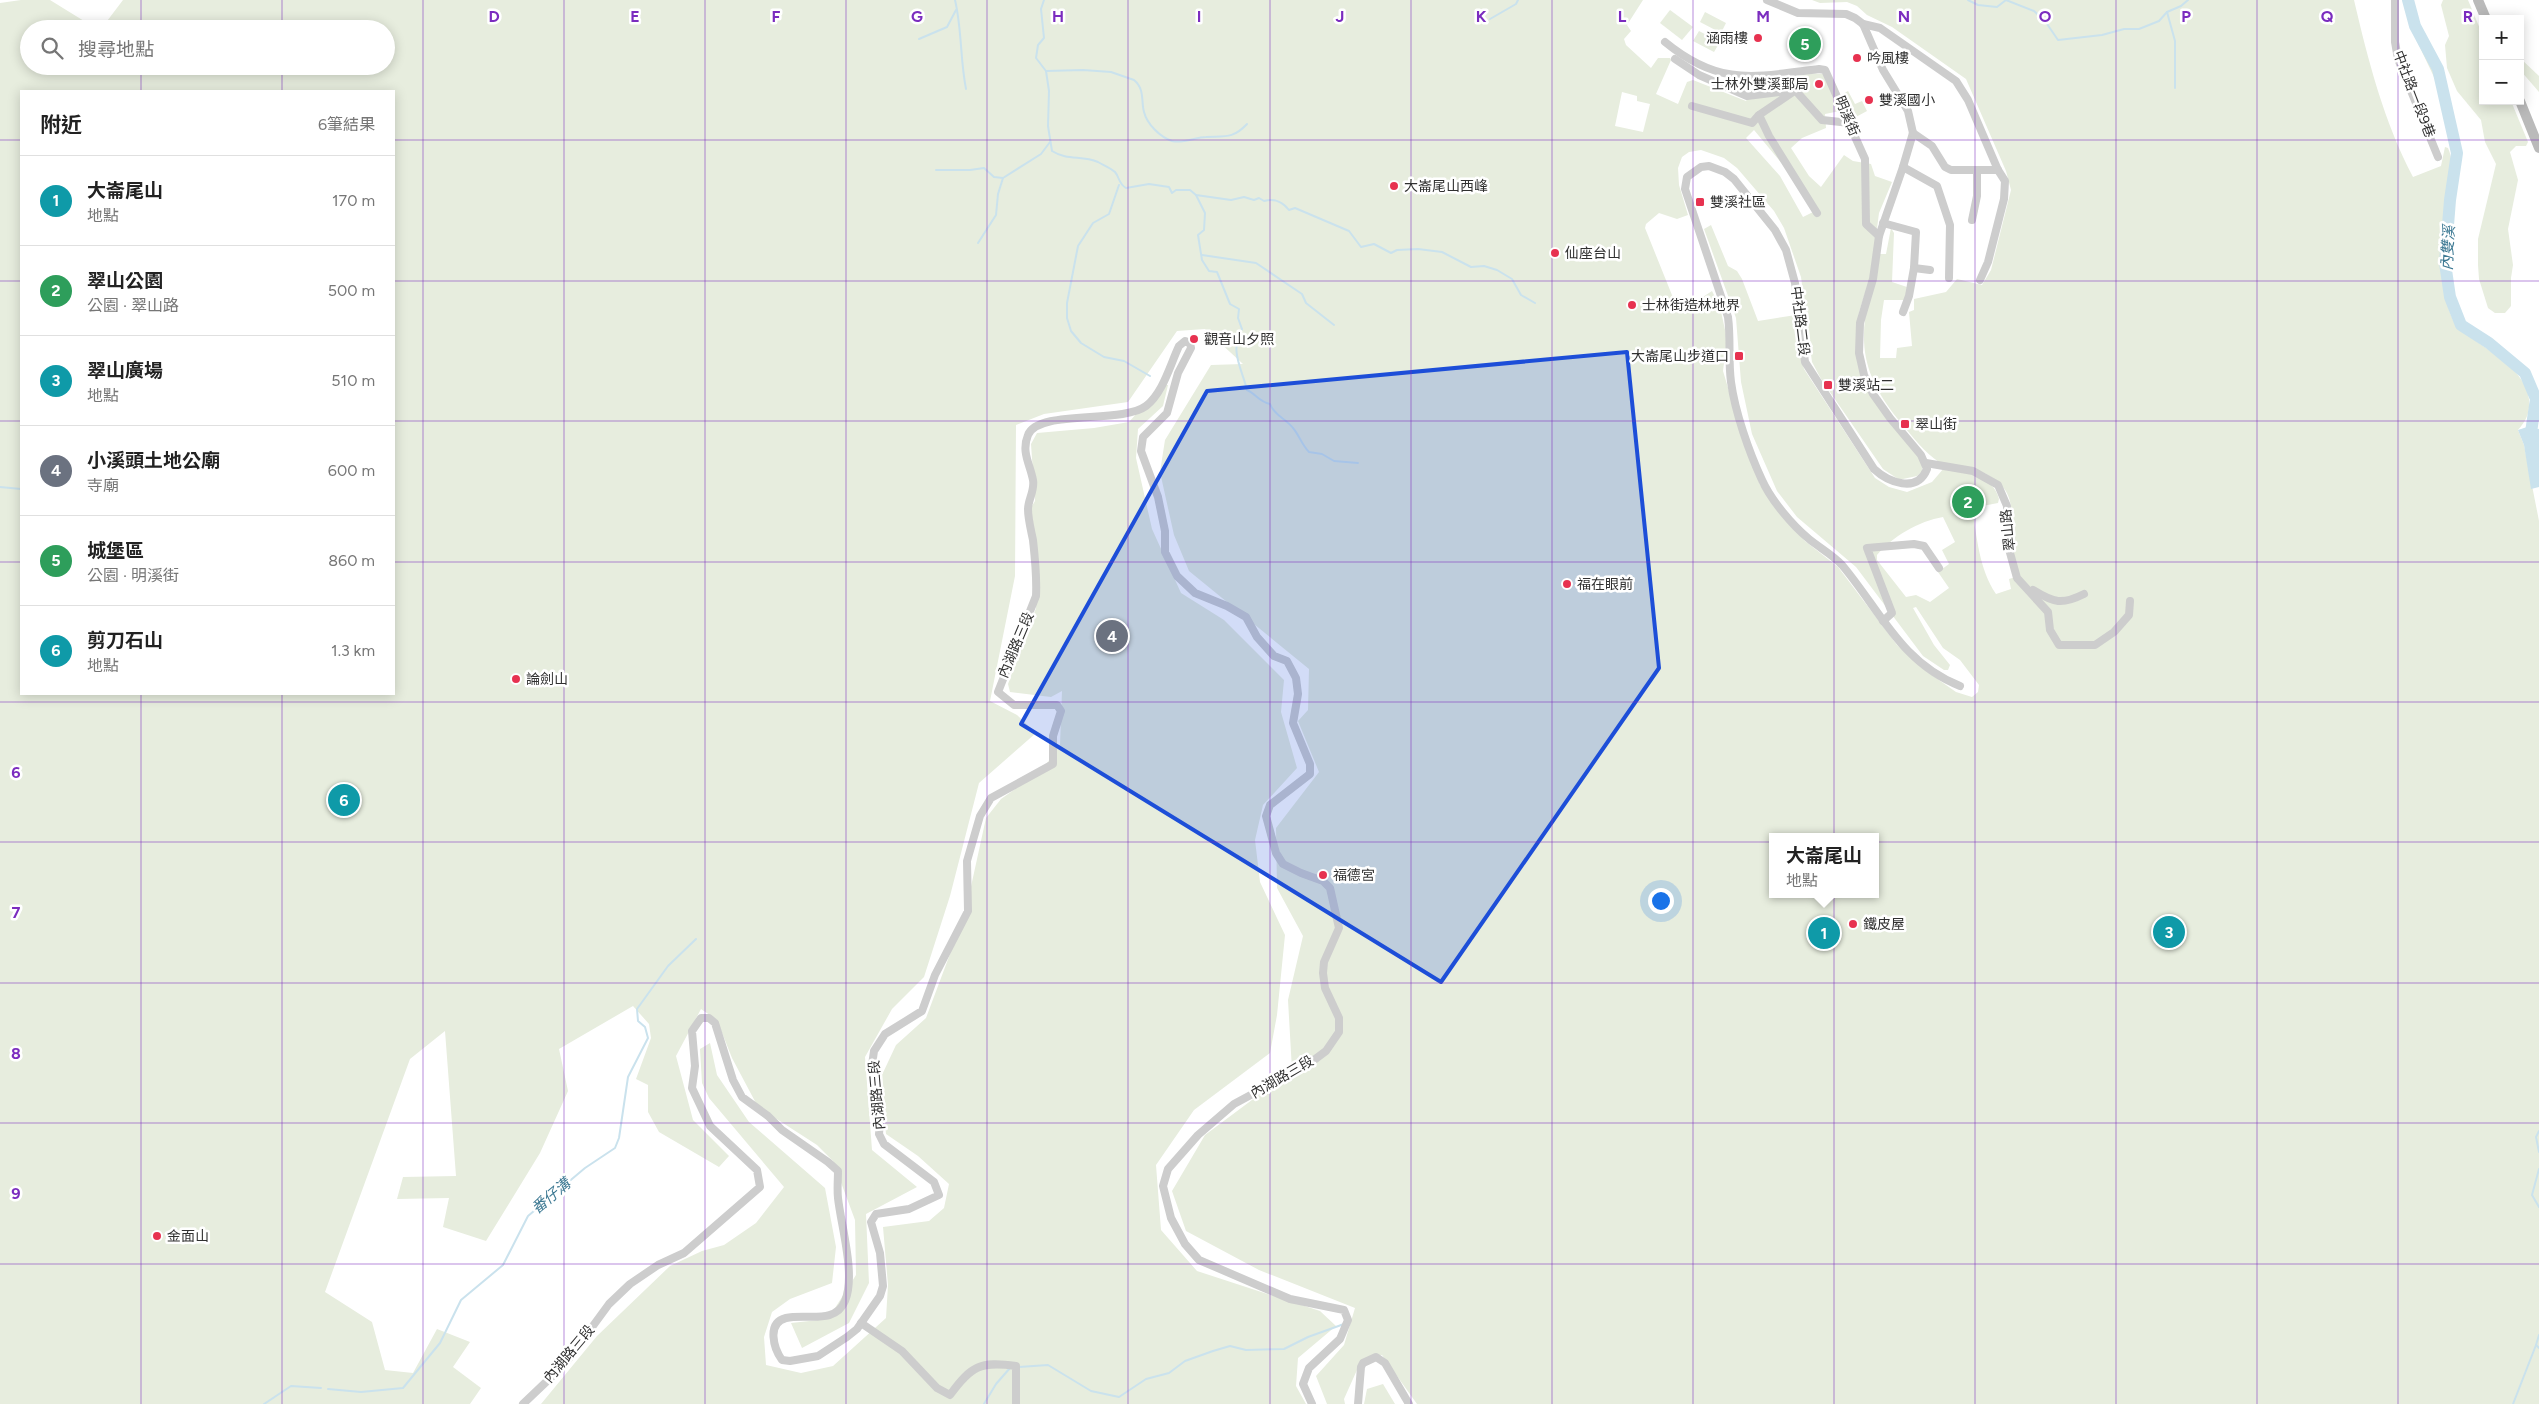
<!DOCTYPE html>
<html lang="zh-TW">
<meta charset="utf-8">
<style>
:root{--surface:#fff;--page:#f2f2f2;--text:#222;--muted:#767676;--line:#e0e0e0;--accent:#2563eb}
body{margin:0;font-family:Figtree,"Noto Sans TC",sans-serif;background:var(--page);color:var(--text)}
.controls{position:absolute;right:15px;top:15px;display:grid;overflow:hidden;border-radius:0px;box-shadow:0 2px 12px #0003}
.controls button{width:45px;height:45px;display:grid;place-items:center;padding:0;border:0;border-bottom:1px solid var(--line);background:var(--surface);color:var(--text);font:25px sans-serif}
.you{position:absolute;left:1660px;top:900px;width:18px;height:18px;margin:-12px;border:4px solid #fff;border-radius:50%;background:#1a73e8;box-shadow:0 0 0 8px #1a73e833}
.badge{display:grid;place-items:center;width:32px;height:32px;border-radius:50%;background:var(--accent);color:#fff;font-size:16px;font-weight:700}
.pin{position:absolute;translate:-50% -50%;border:2px solid #fff;box-shadow:0 1px 5px #0006}
.popup{position:absolute;left:1769px;top:833px;width:110px;height:65px;box-sizing:border-box;display:grid;place-content:center;border-radius:0px;background:var(--surface);filter:drop-shadow(0 1px 4px #0005);font-size:16px;white-space:nowrap;color:var(--muted)}
.popup b{font-size:19px;color:var(--text)}
.popup::after{content:'';position:absolute;left:50%;top:100%;margin-left:-10px;border:10px solid transparent;border-top-color:var(--surface)}
.list{margin:0;padding:0;list-style:none}
h2{display:flex;justify-content:space-between;align-items:center;height:65px;margin:0;padding:0 20px;font-size:21px}
h2 small{font-size:16px;font-weight:400;color:var(--muted)}
.list li{display:grid;grid-template-columns:32px 1fr auto;gap:15px;align-items:center;box-sizing:border-box;height:90px;padding:0 20px;border-top:1px solid var(--line)}
.list b{display:block;font-size:19px;white-space:nowrap}
.list p{margin:0;font-size:16px;white-space:nowrap;color:var(--muted)}
.list em{font-size:16px;font-style:normal;color:var(--muted)}
.icon{flex:none;width:28px;height:28px;fill:none;stroke:currentColor;stroke-width:2;stroke-linecap:round;stroke-linejoin:round}
.map{position:relative;flex:none;width:2539px;height:1404px;overflow:hidden}
.search{position:absolute;background:var(--surface);box-shadow:0 2px 12px #0003;left:20px;top:20px;width:375px;height:55px;display:flex;align-items:center;gap:12px;box-sizing:border-box;padding:0 18px;border-radius:28px;color:var(--muted);font-size:19px}
.panel{position:absolute;background:var(--surface);box-shadow:0 2px 12px #0003;left:20px;top:90px;width:375px;height:605px;border-radius:0px}
.map>svg:first-child{display:block}
</style>
<div class="map">
<svg width="2539" height="1404" viewBox="0 0 2539 1404">
<rect width="100%" height="100%" fill="#fff"/>
<g fill="#e7edde" fill-rule="evenodd">
<path d="M21,0H50L97,29H29V66H386V29H101L123,0H1643L1627,25L1631,31L1624,39L1626,45L1651,68L1658,58H1670L1671,60L1656,94L1678,104L1687,82L1693,80L1746,101L1752,90L1731,82L1730,77L1760,79L1804,73L1826,74L1840,111L1825,114L1826,128L1802,138L1791,148L1809,176L1821,187L1844,155L1853,161L1871,164L1875,176L1892,182L1879,213L1871,275L1859,312L1856,338L1860,369L1923,462L1922,472L1917,476L1903,479H1898L1883,469L1821,379L1812,362L1801,277L1784,228L1774,211L1737,168L1724,158L1701,150L1689,152L1682,157L1678,168L1679,185L1688,215L1677,219L1659,213L1646,224L1645,228L1678,310H1683L1712,291L1720,307L1727,339L1723,371L1740,428L1760,485L1805,541L1838,567L1897,645L1926,671L1956,692L1972,697L1978,692L1979,685L1960,660L1943,648L1916,607L1913,608L1934,645L1950,665L1948,670H1944L1923,656L1856,567L1797,517L1777,491L1752,434L1741,382L1736,318L1704,229L1711,225L1728,266L1737,271L1742,279L1758,321L1796,315L1799,348L1804,369L1875,478L1889,487L1907,492L1932,482L1944,468C1964,471 1994,476 1999,499L1998,503L1972,508C1977,537 1979,569 1996,594L2011,589L2009,579L2019,576C2016,566 2011,556 2011,546C2010,526 2017,501 2001,485C1989,472 1971,467 1953,465C1949,464 1942,464 1939,462C1925,453 1912,436 1902,424C1849,361 1862,327 1878,254H1886L1891,228L1894,233L1892,282L1907,287L1905,300H1884L1881,320L1880,358H1896L1897,348L1912,346L1909,312L1914,310V299L1946,292L1957,279L1982,285L1991,270L2011,190L2006,171L1966,79L1892,27L1867,15L1857,6L1847,2L1820,3L1812,0H2354C2368,60 2384,122 2413,177L2441,166L2445,147L2448,148C2456,166 2448,185 2446,204C2442,242 2437,284 2453,320C2458,329 2464,332 2472,338C2494,355 2524,369 2529,399C2530,412 2527,420 2518,430L2524,445L2539,521V1404H1417L1382,1355L1361,1361L1344,1399L1345,1404H1327L1316,1376L1344,1345L1355,1308L1259,1270L1186,1231L1172,1191L1205,1135L1292,1070L1288,1000L1303,936L1277,888L1276,828L1319,772L1298,721L1308,710L1309,669L1189,571L1174,535L1160,472L1165,440L1211,365L1243,364L1205,329L1177,331L1128,402L1044,414L1016,425L1015,576L990,701L1017,715L1036,733L979,783L950,896L924,977L892,1009L865,1057L872,1150L917,1187L866,1214L869,1283L849,1323L802,1348L791,1323L828,1319L856,1275L855,1220L833,1161L817,1145L758,1107L732,1058L717,1020L701,1009L676,1056L693,1120L729,1156L719,1167L659,1132L648,1112V1085L636,1079L651,1038L649,1024L633,1006L559,1049L568,1091L540,1153L486,1241L443,1227L449,1198L397,1199L403,1177L456,1176L445,1031L410,1059L325,1292L372,1322L385,1370L413,1373L437,1329L470,1342L453,1367L481,1388L470,1404H0V3ZM21,91H394V694H21ZM1622,92L1637,96V101L1650,104L1643,132L1615,126ZM1754,130L1793,177L1813,212L1803,217L1780,176L1746,138ZM1943,517L1955,542L1942,550L1949,564L1938,572L1949,588L1930,602L1916,595L1906,597L1877,560V555C1892,537 1919,521 1943,517ZM1773,837H1875V894H1773Z"/>
<path d="M2403,0H2407C2409,9 2411,18 2415,27C2421,43 2437,59 2434,77L2414,35Z"/>
<polygon points="2443,0 2468,0 2483,36 2483,101 2511,101 2528,142 2526,146 2516,146 2510,152 2518,180 2508,229 2513,265 2511,278 2511,306 2505,313 2495,313 2488,308 2479,279 2478,265 2478,239 2496,164 2485,142 2481,120 2457,91 2447,68 2445,45 2449,36 2441,5"/>
<polygon points="1670,10 1693,27 1682,40 1660,23"/>
<polygon points="1705,12 1726,23 1721,33 1700,22"/>
<polygon points="1699,31 1720,42 1714,52 1693,41"/>
<polygon points="2520,58 2539,76 2539,92 2520,70"/>
<polygon points="1848,91 1855,104 1862,101 1867,111 1854,118 1843,94"/>
<polygon points="1162,385 1168,385 1163,406 1138,429 1136,458 1152,529 1181,593 1224,620 1284,680 1281,712 1297,768 1263,805 1255,840 1260,882 1285,935 1277,1015 1270,1053 1194,1110 1156,1165 1161,1230 1197,1271 1320,1311 1336,1326 1298,1358 1296,1386 1306,1404 541,1404 597,1336 670,1266 702,1251 724,1245 756,1223 784,1187 709,1098 702,1083 700,1049 710,1043 717,1075 749,1122 825,1188 836,1247 832,1283 790,1299 772,1312 764,1337 766,1365 801,1373 833,1366 886,1318 888,1285 883,1227 929,1221 944,1208 949,1184 918,1156 886,1134 881,1077 896,1045 926,1018 965,914 986,818 1001,799 1042,770 1060,745 1062,691 1051,697 1010,692 1008,684 1036,608 1027,514 1035,501 1031,444 1037,433 1094,428 1129,422"/>
<polygon points="1383,1384 1395,1404 1364,1404 1367,1389"/>
</g>
<polygon fill="#cae2ed" points="2527,427 2539,429 2539,487 2531,489 2524,445 2518,430"/>
<g fill="none" stroke-linecap="round" stroke-linejoin="round">
<g stroke="#cae2ed" stroke-width="2">
<path d="M955,0C962,29 960,59 966,89"/>
<path d="M1044,0L1041,9L1044,38L1038,45L1036,58L1046,71L1049,91L1048,126L1052,151C1068,161 1081,155 1098,162C1103,165 1111,168 1115,172C1120,178 1118,183 1126,188L1149,184L1169,187L1172,193L1176,190H1190L1196,195L1231,200L1244,197L1254,200L1259,198L1264,201C1274,198 1283,202 1289,210L1295,208L1349,231L1361,247L1374,244L1391,253L1397,250L1418,249L1442,252L1471,267L1484,266L1497,270L1512,279L1521,295L1535,303"/>
<polyline points="1968,0 1978,5 1997,7 2006,0 2034,11 2045,21 2058,40 2102,35 2124,29 2139,29 2159,21 2167,12 2181,6 2188,0"/>
<polyline points="2167,12 2175,41 2175,88"/>
<polyline points="1490,19 1516,4 1518,0"/>
<polyline points="919,39 947,27 956,10"/>
<path d="M1046,71L1083,70L1111,72L1134,80C1145,89 1141,102 1144,112C1147,124 1160,137 1172,141C1183,144 1196,137 1206,137C1225,136 1233,139 1247,124"/>
<polyline points="936,170 970,170 984,168 994,177 1003,178 1041,154 1050,142"/>
<polyline points="1119,185 1109,214 1093,223 1078,246 1067,303 1067,318 1071,331 1081,343 1104,357 1124,361 1150,376"/>
<path d="M1196,195L1205,213L1204,230L1198,235L1202,260L1209,271L1217,272L1230,304L1239,309L1238,318L1242,329C1229,350 1242,369 1247,390C1256,394 1259,402 1270,404C1274,415 1286,419 1293,428C1299,435 1302,445 1309,452L1322,454L1334,461L1358,463"/>
<polyline points="978,243 996,215 998,194 1003,178"/>
<polyline points="1202,255 1256,263 1302,294 1306,303 1334,325"/>
<polyline points="0,487 21,489"/>
<polyline points="2539,1131 2536,1137 2539,1152"/>
<polyline points="2539,1169 2532,1195 2539,1207"/>
<polyline points="2539,1335 2536,1345 2539,1348"/>
<polyline points="1019,1367 1048,1365 1091,1391 1119,1397 1146,1379 1169,1373 1185,1361 1213,1351 1230,1346 1246,1350 1284,1349 1308,1337 1344,1324"/>
<polyline points="328,1389 361,1392 403,1388 440,1343 461,1300 503,1265 528,1216 585,1168 615,1148 619,1138 628,1077 648,1038 645,1027 638,1021 637,1009 668,966 696,939"/>
<polyline points="264,1404 291,1386 321,1388"/>
<polyline points="984,1404 996,1384 1010,1368"/>
<polyline points="2513,1404 2536,1345"/>
</g>
<polyline stroke="#cae2ed" stroke-width="12" points="2408,0 2415,26 2438,69 2457,153 2450,200 2445,263 2450,297 2461,325 2489,343 2525,373 2536,399 2530,439 2539,467"/>
<g stroke="#cdcdcd" stroke-width="8">
<path d="M1767,0L1798,13L1846,14L1855,18L1863,24L1883,70L1908,111L1913,133L1903,167L1879,236L1873,279L1860,323L1859,353L1864,375L1873,394L1890,418L1921,455L1927,469C1917,494 1888,482 1874,469L1805,362L1795,283L1786,250L1775,230L1734,179L1725,172L1709,166L1701,167L1687,177L1685,189L1728,317C1731,339 1728,360 1731,382C1735,412 1749,452 1762,480C1771,500 1792,525 1809,539C1820,548 1833,555 1842,565C1880,610 1901,663 1960,686"/>
<polyline points="2395,0 2395,42 2398,59 2438,157"/>
<polyline points="1863,24 1880,28 1956,81 1968,100 1998,170 2005,181 2004,199 1988,262 1980,280"/>
<path d="M1665,42C1720,87 1754,77 1819,69L1825,70L1865,159L1866,224L1879,236"/>
<polyline points="1675,59 1699,75 1747,96 1795,90 1822,120 1850,123"/>
<polyline points="1692,106 1752,123 1759,115 1793,92"/>
<polyline points="1759,115 1769,136 1817,213"/>
<polyline points="1913,133 1932,146 1945,167 1951,170 1998,170"/>
<polyline points="1903,167 1937,186 1950,225 1949,278"/>
<polyline points="1972,220 1977,196 1977,171"/>
<polyline points="1883,223 1916,232 1914,268 1930,270"/>
<polyline points="1903,312 1909,296 1914,268"/>
<polyline points="1926,463 1973,471 1998,485 2007,506 2007,542 2017,578 2048,612 2050,630 2059,645 2095,645 2114,632 2129,615 2130,601"/>
<path d="M2033,590C2054,603 2062,605 2084,594"/>
<polyline points="1883,621 1892,613 1867,548 1914,544 1924,546 1939,568"/>
<path d="M861,1323L902,1351L937,1388L950,1395C971,1366 980,1361 1016,1366V1404"/>
<path d="M523,1404L565,1364L609,1304L630,1284L658,1265L684,1253L760,1187L757,1170L710,1126L692,1088L695,1066L692,1031L701,1018H709L715,1023L733,1080L742,1097L768,1116L782,1130L828,1162L838,1171C838,1180 837,1189 838,1198C841,1226 856,1275 845,1301C835,1325 806,1313 786,1318C766,1323 774,1349 782,1360L790,1361L818,1356L847,1337L857,1329L880,1296L883,1286L880,1253L871,1222L876,1214L909,1209L939,1195L934,1182L884,1144L879,1134L881,1110L872,1065L874,1051L885,1034L922,1011L935,975L968,911L967,861L980,816L991,798L1053,764V736L1061,711L1057,705H1014L998,692L1036,596C1037,577 1035,558 1033,540C1031,530 1028,519 1028,509C1028,500 1035,490 1033,480C1030,464 1021,452 1028,435C1038,409 1122,424 1146,406C1163,393 1170,365 1179,346L1185,341L1190,343L1191,348L1178,373L1167,413L1143,437L1141,451L1158,497L1165,531V552L1177,576L1195,593L1227,606L1246,617L1257,637L1274,656L1287,661L1296,678L1298,694L1293,723L1310,764V774L1270,805L1266,816L1276,853L1283,864L1301,873L1323,881L1330,888L1339,928L1324,962L1323,973L1325,988L1339,1018V1032L1326,1051L1310,1063L1234,1104L1198,1135L1168,1169L1163,1186L1171,1218L1185,1244L1199,1260L1290,1299L1344,1310L1348,1320L1340,1339L1309,1368L1303,1384L1312,1404"/>
<polyline points="1358,1404 1361,1367 1363,1363 1376,1357 1385,1363 1409,1404"/>
</g>
<g stroke="#bababa" stroke-width="10">
<polyline points="2478,0 2486,19"/>
<polyline points="2520,101 2539,148"/>
</g>
</g>
<path fill="#1d4ed8" fill-opacity="0.2" stroke="#1d4ed8" stroke-width="4" stroke-linejoin="round" d="M1627,352L1659,668L1441,982L1021,724L1207,391Z"/>
<path fill="none" stroke="#7b2cbf" stroke-width="1" stroke-opacity="0.55" d="M141,0V29M282,0V29M423,0V1404M564,0V1404M705,0V1404M846,0V1404M987,0V1404M1128,0V1404M1270,0V1404M1411,0V1404M1552,0V1404M1693,0V1404M1834,0V1404M1975,0V1404M2116,0V1404M2257,0V1404M2398,0V1404M141,66V91M282,66V91M0,140H21M394,140H2539M0,281H21M394,281H2539M0,421H21M394,421H2539M0,562H21M394,562H2539M141,694V1404M282,694V1404M0,702H2539M0,842H2539M0,983H2539M0,1123H2539M0,1264H2539"/>
<g fill="#e73250" stroke="#fff" stroke-width="2">
<circle cx="1758" cy="38" r="5"/>
<circle cx="1857" cy="58" r="5"/>
<circle cx="1819" cy="84" r="5"/>
<circle cx="1869" cy="100" r="5"/>
<circle cx="1394" cy="186" r="5"/>
<rect x="1695" y="197" width="10" height="10" rx="2.5"/>
<circle cx="1555" cy="253" r="5"/>
<circle cx="1632" cy="305" r="5"/>
<circle cx="1194" cy="339" r="5"/>
<rect x="1734" y="351" width="10" height="10" rx="2.5"/>
<rect x="1823" y="380" width="10" height="10" rx="2.5"/>
<rect x="1900" y="419" width="10" height="10" rx="2.5"/>
<circle cx="1567" cy="584" r="5"/>
<circle cx="516" cy="679" r="5"/>
<circle cx="1323" cy="875" r="5"/>
<circle cx="1853" cy="924" r="5"/>
<circle cx="157" cy="1236" r="5"/>
</g>
<g text-anchor="middle" dominant-baseline="central" stroke-width="5" stroke-linejoin="round" paint-order="stroke">
<g font-size="14" fill="#303030" stroke="#fff" text-anchor="start">
<text x="1748" y="38" text-anchor="end">涵雨樓</text>
<text x="1867" y="58">吟風樓</text>
<text x="1809" y="84" text-anchor="end">士林外雙溪郵局</text>
<text x="1879" y="100">雙溪國小</text>
<text x="1404" y="186">大崙尾山西峰</text>
<text x="1710" y="202">雙溪社區</text>
<text x="1565" y="253">仙座台山</text>
<text x="1642" y="305">士林街造林地界</text>
<text x="1204" y="339">觀音山夕照</text>
<text x="1729" y="356" text-anchor="end">大崙尾山步道口</text>
<text x="1838" y="385">雙溪站二</text>
<text x="1915" y="424">翠山街</text>
<text x="1577" y="584">福在眼前</text>
<text x="526" y="679">論劍山</text>
<text x="1333" y="875">福德宮</text>
<text x="1863" y="924">鐵皮屋</text>
<text x="167" y="1236">金面山</text>
</g>
<g font-size="14" fill="#303030" stroke="#fff">
<text transform="translate(2414 94) rotate(69)">中社路一段9巷</text>
<text transform="translate(1847 116) rotate(67)">明溪街</text>
<text transform="translate(1800 321) rotate(83)">中社路二段</text>
<text transform="translate(2008 530) rotate(-96)">翠山路</text>
<text transform="translate(1016 645) rotate(-67)">內湖路三段</text>
<text transform="translate(1282 1077) rotate(-30)">內湖路三段</text>
<text transform="translate(877 1095) rotate(-95)">內湖路三段</text>
<text transform="translate(569 1354) rotate(-50)">內湖路三段</text>
</g>
<g font-size="15" font-style="italic" fill="#3d7993" stroke="#fff">
<text transform="translate(2448 248) rotate(-87)">內雙溪</text>
<text transform="translate(551 1196) rotate(-40)">番仔溝</text>
</g>
</g>
<g font-size="16" text-anchor="middle" font-weight="bold" fill="#7b2cbf" stroke="#fff" stroke-width="5" stroke-linejoin="round" paint-order="stroke">
<text x="494" y="22">D</text>
<text x="635" y="22">E</text>
<text x="776" y="22">F</text>
<text x="917" y="22">G</text>
<text x="1058" y="22">H</text>
<text x="1199" y="22">I</text>
<text x="1340" y="22">J</text>
<text x="1481" y="22">K</text>
<text x="1622" y="22">L</text>
<text x="1763" y="22">M</text>
<text x="1904" y="22">N</text>
<text x="2045" y="22">O</text>
<text x="2186" y="22">P</text>
<text x="2327" y="22">Q</text>
<text x="2468" y="22">R</text>
<text x="16" y="778">6</text>
<text x="16" y="918">7</text>
<text x="16" y="1059">8</text>
<text x="16" y="1199">9</text>
</g>
</svg>
<div class="controls">
<button>+</button>
<button>−</button>
</div>
<div class="you"></div>
<div class="pin badge" style="left:1824px;top:933px;background:#0f9aa8">1</div>
<div class="popup"><b>大崙尾山</b>地點</div>
<div class="pin badge" style="left:1968px;top:502px;background:#2e9e5b">2</div>
<div class="pin badge" style="left:2169px;top:932px;background:#0f9aa8">3</div>
<div class="pin badge" style="left:1112px;top:636px;background:#6b7280">4</div>
<div class="pin badge" style="left:1805px;top:44px;background:#2e9e5b">5</div>
<div class="pin badge" style="left:344px;top:800px;background:#0f9aa8">6</div>
<div class="search"><svg class="icon" aria-label="search" viewBox="0 0 24 24"><circle cx="10" cy="10" r="6"/><path d="M15 15l6 6"/></svg>搜尋地點</div>
<section class="panel">
<h2>附近<small>6筆結果</small></h2>
<ul class="list">
<li><span class="badge" style="background:#0f9aa8">1</span><div><b>大崙尾山</b><p>地點</p></div><em>170 m</em></li>
<li><span class="badge" style="background:#2e9e5b">2</span><div><b>翠山公園</b><p>公園 · 翠山路</p></div><em>500 m</em></li>
<li><span class="badge" style="background:#0f9aa8">3</span><div><b>翠山廣場</b><p>地點</p></div><em>510 m</em></li>
<li><span class="badge" style="background:#6b7280">4</span><div><b>小溪頭土地公廟</b><p>寺廟</p></div><em>600 m</em></li>
<li><span class="badge" style="background:#2e9e5b">5</span><div><b>城堡區</b><p>公園 · 明溪街</p></div><em>860 m</em></li>
<li><span class="badge" style="background:#0f9aa8">6</span><div><b>剪刀石山</b><p>地點</p></div><em>1.3 km</em></li>
</ul>
</section>
</div>
